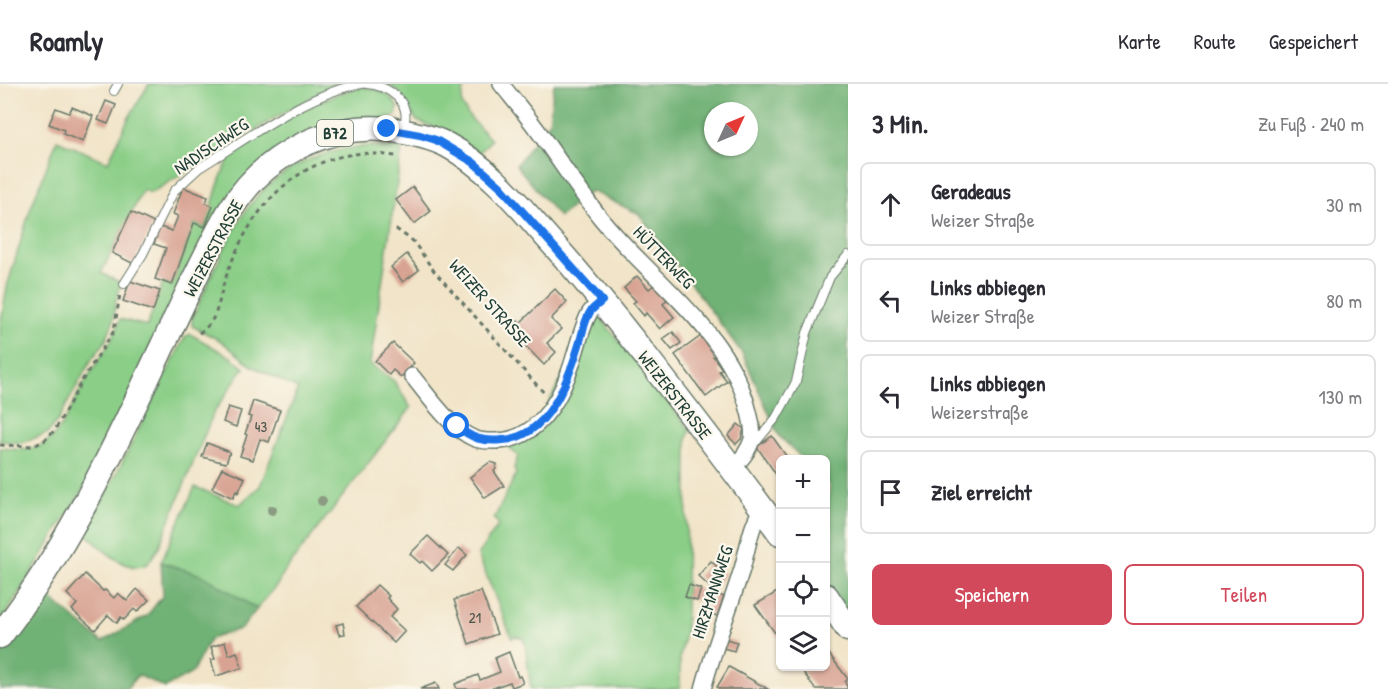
<!DOCTYPE html>
<html lang="de">
<meta charset="utf-8">
<style>
:root{--surface:#fff;--page:#f2f2f3;--text:#2b2b33;--muted:#7c7c81;--line:#e1e1e2;--accent:#d1495b}
body{margin:0;font-family:"Patrick Hand",sans-serif;background:var(--page);color:var(--text)}
.controls{position:absolute;right:18px;bottom:18px;display:grid;overflow:hidden;border-radius:9px;box-shadow:0 2px 4px #0004}
.controls button{width:54px;height:54px;display:grid;place-items:center;padding:0;border:0;border-bottom:2px solid var(--line);background:var(--surface);color:var(--text);font:30px sans-serif}
.compass{position:absolute;left:704px;top:18px;width:54px;height:54px;border-radius:50%;background:var(--surface);box-shadow:0 2px 4px #0004;rotate:46deg}
.stop{position:absolute;width:18px;height:18px;margin:-14px;border:4px solid #1a73e8;border-radius:50%;background:#fff}
.stop.end{background:#1a73e8;border-color:#fff;box-shadow:0 2px 6px #0008}
.list{margin:0;padding:0;list-style:none}
h2{display:flex;justify-content:space-between;align-items:center;height:78px;margin:0;padding:0 24px;font-size:26px}
h2 small{font-size:20px;font-weight:400;color:var(--muted)}
.list li{display:grid;grid-template-columns:39px 1fr auto;gap:18px;align-items:center;box-sizing:border-box;height:84px;margin:0 12px 12px;padding:0 12px;border:2px solid var(--line);border-radius:9px}
.list b{display:block;font-size:22px;white-space:nowrap}
.list p{margin:0;font-size:20px;white-space:nowrap;color:var(--muted)}
.list em{font-size:20px;font-style:normal;color:var(--muted)}
.actions{display:flex;gap:12px;padding:18px 24px}
.actions a{flex:1;padding:14px 0;border:2px solid var(--accent);border-radius:9px;text-align:center;font-size:21px;color:var(--accent)}
.actions .main{background:var(--accent);color:#fff}
.icon{flex:none;width:33px;height:33px;fill:none;stroke:currentColor;stroke-width:2;stroke-linecap:round;stroke-linejoin:round}
.map{position:relative;flex:none;width:848px;height:605px;overflow:hidden}
header{display:flex;align-items:center;gap:36px;box-sizing:border-box;height:84px;padding:0 30px;background:var(--surface);border-bottom:2px solid var(--line)}
header strong{font-size:28px}
nav{display:flex;gap:33px;margin-inline-start:auto;font-size:21px}
main{display:flex}
aside{flex:1;background:var(--surface)}
.map>svg:first-child{display:block}
</style>
<header>
<strong>Roamly</strong>
<nav><a>Karte</a><a>Route</a><a>Gespeichert</a></nav>
</header>
<main>
<div class="map">
<svg width="848" height="605" viewBox="0 0 848 605">
<rect width="100%" height="100%" fill="#fbf7ec"/>
<filter id="ink" filterUnits="userSpaceOnUse"><feTurbulence type="fractalNoise" baseFrequency=".0167" numOctaves="2"/><feDisplacementMap in="SourceGraphic" scale="12" xChannelSelector="R" yChannelSelector="G"/><feConvolveMatrix kernelMatrix="1 2 1 2 8 2 1 2 1" color-interpolation-filters="sRGB"/></filter>
<filter id="wash" filterUnits="userSpaceOnUse"><feTurbulence type="fractalNoise" baseFrequency=".008" numOctaves="4" result="noise"/><feDisplacementMap in="SourceGraphic" scale="24" xChannelSelector="R" yChannelSelector="G"/><feGaussianBlur stdDeviation="1.35" result="paint"/><feColorMatrix in="noise" values="0 0 0 0 0 0 0 0 0 0 0 0 0 0 0 0 0 1.4 0 .05"/><feComposite in="paint" operator="in"/></filter>
<g filter="url(#wash)">
<rect width="100%" height="100%" fill="#f1e4c8"/>
<g fill="#8ace87" stroke="#54865e" stroke-width="1.5">
<polygon points="149,0 338,0 318,8 320,9 278,32 151,109 143,106 101,189 121,199 116,216 113,238 105,258 92,275 58,336 48,349 21,359 0,357 0,242 7,203 30,126 57,56 108,78 128,35"/>
<path d="M386,0H471L463,6L462,20L468,31L491,56L479,69L439,45L417,37C405,21 406,9 386,0Z"/>
<path d="M363,3C378,4 391,10 398,24L396,31L391,34L272,69L90,394L0,539V364C14,365 29,368 42,361C64,349 73,317 86,296C98,276 113,258 120,235L147,242L163,198L172,201L194,139L205,143C214,121 216,98 228,78C244,52 332,7 363,3Z"/>
<path d="M374,62L402,65L370,280L394,297L411,324L284,488L277,501L257,525L161,478L195,403L239,421L260,402L298,305L252,282L221,257L192,242V235C209,199 232,139 259,110C288,79 332,62 374,62Z"/>
<polygon points="599,232 690,346 687,354 686,544 680,573 680,605 531,605 525,560 523,554 515,552 512,554 478,471 499,440 494,435 516,390 514,384 518,372 506,361 530,352 595,234"/>
<path d="M190,250L231,273L245,285L242,286L213,330L158,465C154,469 151,477 147,480C129,492 98,462 87,450L88,443C123,381 152,316 185,253Z"/>
</g>
<g fill="#6fb174" stroke="#477754" stroke-width="1.5" fill-rule="evenodd">
<path d="M554,0H848V533C839,521 828,507 826,492C822,466 826,428 830,402L826,398V376L803,375L779,352L742,269L639,130L591,107L559,133L516,81L549,38ZM713,27H749V63H713Z"/>
<polygon points="161,478 204,492 257,525 242,544 210,555 192,589 165,604 138,591 126,605 0,605 0,565 42,507 102,558 147,532 163,511"/>
</g>
<g id="blocks">
<g fill="#d8a393">
<polygon points="106,17 116,21 108,40 98,36"/>
<polygon points="72,23 93,32 83,58 63,50 64,46 49,40 56,24 69,29"/>
<polygon points="183,103 208,113 206,119 213,122 205,143 194,139 172,201 155,195 166,164 154,160 160,143 172,147 178,132 173,130"/>
<polygon points="413,103 431,127 414,140 396,116"/>
<polygon points="131,128 154,139 134,180 112,169"/>
<polygon points="407,170 419,186 403,198 391,183"/>
<polygon points="637,192 649,205 654,201 667,215 663,220 674,233 660,245 646,229 644,232 633,219 636,217 624,204"/>
<polygon points="130,197 160,207 153,227 123,217"/>
<polygon points="555,205 567,218 551,235 561,245 547,259 556,268 544,281 509,245 518,237 520,239"/>
<polygon points="673,248 681,259 672,266 663,255"/>
<polygon points="701,252 715,271 713,272 722,285 719,287 727,297 706,313 675,271"/>
<polygon points="393,259 414,279 401,293 393,286 389,291 375,277"/>
<polygon points="253,317 280,326 269,358 260,355 253,376 240,372 247,351 245,350 251,333 248,332"/>
<polygon points="228,323 241,327 236,343 223,338"/>
<polygon points="738,340 744,345 741,355 736,360 728,352"/>
<polygon points="772,352 789,376 780,376 780,396 757,363"/>
<polygon points="207,359 230,368 226,379 202,373"/>
<polygon points="490,378 497,380 496,385 494,387 504,402 485,414 470,393"/>
<polygon points="222,384 245,394 238,409 236,407 233,414 212,404"/>
<polygon points="428,452 448,471 432,487 422,477 420,479 410,470"/>
<polygon points="459,464 467,471 453,487 445,481"/>
<polygon points="711,477 725,490 712,505 698,492"/>
<polygon points="85,490 103,507 105,506 114,514 118,509 127,517 137,505 149,516 137,528 134,525 124,536 121,533 117,539 108,531 95,546 72,526 77,520 67,510"/>
<polygon points="377,501 389,512 387,514 397,525 390,533 405,547 394,559 356,523"/>
<polygon points="689,501 701,505 697,517 685,513"/>
<polygon points="481,507 497,550 469,560 454,516"/>
<polygon points="777,508 780,515 780,556 755,521"/>
<polygon points="714,509 724,513 717,532 707,528"/>
<polygon points="343,539 345,550 339,551 336,541"/>
<polygon points="726,555 737,558 734,567 723,564"/>
<polygon points="225,558 229,571 237,568 242,584 216,592 211,576 215,575 211,563"/>
<polygon points="826,566 848,595 845,598 848,605 815,605 799,582 826,582"/>
<polygon points="509,568 518,593 520,592 523,599 512,603 510,598 490,605 457,605 455,600 478,591 480,596 500,588 495,574"/>
<polygon points="729,583 768,605 720,605 717,603"/>
<polygon points="436,599 439,605 420,605"/>
</g>
</g>
</g>
<g filter="url(#ink)">
<use href="#blocks" fill-opacity="0" stroke="#687768" stroke-width="1.5"/>
<g fill="none" stroke-linecap="round" stroke-linejoin="round">
<defs>
<g id="lane">
<path d="M366,0C389,1 415,20 402,45"/>
<polyline points="114,7 118,0"/>
<path d="M124,200L143,170L174,107L199,84C244,57 310,7 362,0"/>
<polyline points="753,357 757,357 776,334 796,298 807,249 830,193 848,171"/>
</g>
<g id="street">
<path d="M501,0C517,20 534,40 548,61C565,85 581,109 599,132C649,195 729,245 749,328C751,337 754,346 752,355C749,367 741,376 732,385"/>
<path d="M412,292C428,311 450,344 473,354C481,358 491,357 500,357C535,354 557,321 568,291C575,274 581,244 589,230C591,225 598,221 602,217"/>
<path d="M703,605C714,564 729,526 742,485C748,464 750,443 762,424"/>
</g>
<g id="primary">
<polyline points="826,512 848,545"/>
<path d="M0,552C68,464 115,363 162,263C184,218 204,171 229,128C265,68 336,33 405,48C420,51 434,54 447,61C490,84 520,123 552,159C584,194 614,232 644,270C690,329 736,388 780,449"/>
</g>
</defs>
<use href="#lane" stroke="#687768" stroke-width="10"/>
<use href="#street" stroke="#687768" stroke-width="18"/>
<use href="#primary" stroke="#687768" stroke-width="27"/>
<g stroke="#687768" stroke-width="3" stroke-dasharray="4.5 4.5" stroke-linecap="butt">
<polyline points="396,145 413,157 434,187 545,310"/>
<path d="M199,249C220,236 218,214 226,193C247,132 287,80 354,70C368,68 382,71 396,72"/>
<polyline points="0,361 33,362 44,357 55,346 83,295 114,247 120,210"/>
</g>
<use href="#lane" stroke="#fff" stroke-width="8"/>
<use href="#street" stroke="#fff" stroke-width="15"/>
<use href="#primary" stroke="#fff" stroke-width="24"/>
</g>
<g fill="#8c9c82">
<circle cx="322" cy="417" r="5"/>
<circle cx="272" cy="426" r="5"/>
</g>
</g>
<g fill="none" stroke-linecap="round" stroke-linejoin="round" filter="url(#ink)">
<path stroke="#1a73e8" stroke-width="8" d="M387,45L420,51L436,56L473,78L500,102L602,217C598,221 591,225 589,230C584,239 582,251 579,261C568,297 548,353 503,356C483,358 472,355 457,342"/>
</g>
<g text-anchor="middle" dominant-baseline="central" stroke-width="4.5" stroke-linejoin="round" paint-order="stroke">
<g font-size="15" fill="#4d564c">
<text x="261" y="342">43</text>
<text x="475" y="533">21</text>
</g>
<rect fill="#fbf7ec" stroke="#61756b" stroke-width="1.5" x="317" y="36" width="36" height="26" rx="4.5"/>
<g font-size="16" font-weight="bold" fill="#1f3d34">
<text x="335" y="49">B72</text>
</g>
<g font-size="18" fill="#1f3d34" stroke="#fbf7ec">
<text transform="translate(211 62) rotate(-34)">NADISCHWEG</text>
<text transform="translate(213 164) rotate(-62)">WEIZERSTRASSE</text>
<text transform="translate(664 173) rotate(46)">HÜTTERWEG</text>
<text transform="translate(490 219) rotate(48)">WEIZER STRASSE</text>
<text transform="translate(675 311) rotate(52)">WEIZERSTRASSE</text>
<text transform="translate(712 508) rotate(-72)">HIRZMANNWEG</text>
</g>
</g>
</svg>
<div class="controls">
<button>+</button>
<button>−</button>
<button><svg class="icon" aria-label="locate" viewBox="0 0 24 24"><circle cx="12" cy="12" r="6"/><path d="M12 2v4M12 18v4M2 12h4M18 12h4"/></svg></button>
<button><svg class="icon" aria-label="layers" viewBox="0 0 24 24"><path d="M12 4l9 5-9 5-9-5zM3 14l9 5 9-5"/></svg></button>
</div>
<svg class="compass" viewBox="-18 -18 36 36"><path d="M0-13l5 13h-10z" fill="#e53935"/><path d="M0 13l5-13h-10z" fill="#7c7c81"/></svg>
<div class="stop" style="left:457px;top:342px"></div>
<div class="stop end" style="left:387px;top:45px"></div>
</div>
<aside>
<h2>3 Min.<small>Zu Fuß · 240 m</small></h2>
<ul class="list">
<li><svg class="icon" aria-label="ahead" viewBox="0 0 24 24"><path d="M12 20V5M6 11l6-6 6 6"/></svg><div><b>Geradeaus</b><p>Weizer Straße</p></div><em>30 m</em></li>
<li><svg class="icon" aria-label="left" viewBox="0 0 24 24"><path d="M17 20v-9H6M10 6l-5 5 5 5"/></svg><div><b>Links abbiegen</b><p>Weizer Straße</p></div><em>80 m</em></li>
<li><svg class="icon" aria-label="left" viewBox="0 0 24 24"><path d="M17 20v-9H6M10 6l-5 5 5 5"/></svg><div><b>Links abbiegen</b><p>Weizerstraße</p></div><em>130 m</em></li>
<li><svg class="icon" aria-label="arrive" viewBox="0 0 24 24"><path d="M6 21V4h12l-3 4 3 4H6"/></svg><div><b>Ziel erreicht</b></div></li>
</ul>
<div class="actions"><a class="main">Speichern</a><a>Teilen</a></div>
</aside>
</main>
